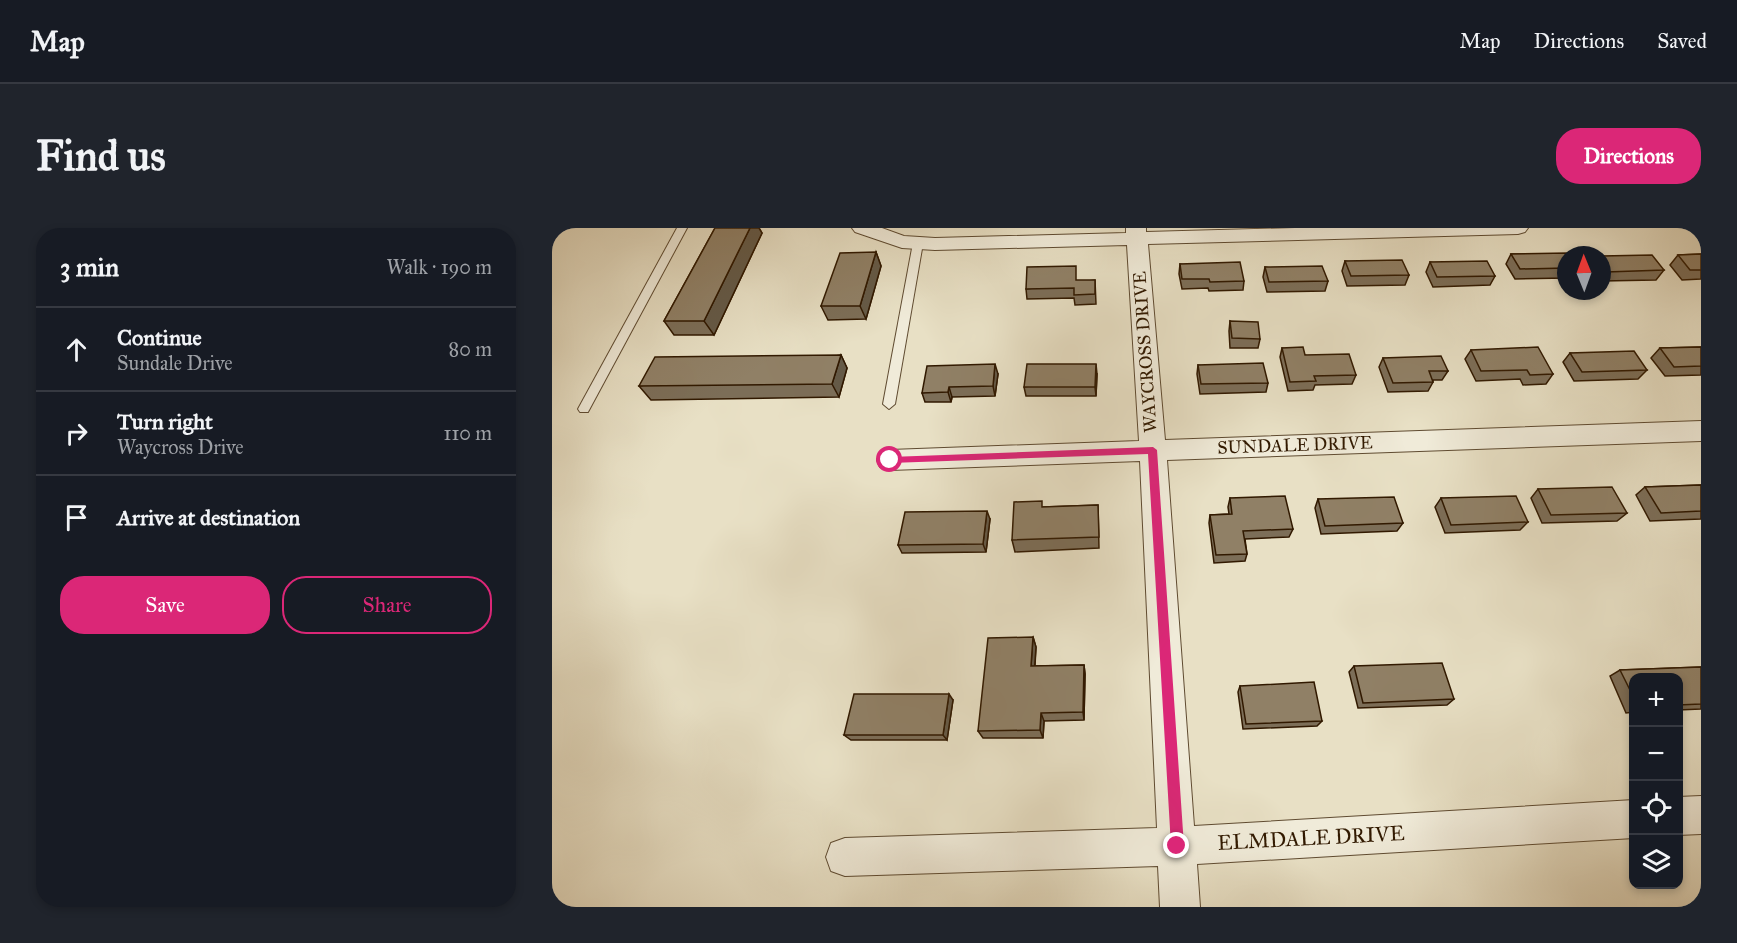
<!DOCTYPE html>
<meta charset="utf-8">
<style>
:root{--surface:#171b24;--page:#20242c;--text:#f1f3f6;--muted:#9ea1a6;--line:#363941;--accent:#db2777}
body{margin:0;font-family:"IM FELL Great Primer",serif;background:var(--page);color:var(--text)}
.controls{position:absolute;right:18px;bottom:18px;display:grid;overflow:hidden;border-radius:12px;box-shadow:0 3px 9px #0003}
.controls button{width:54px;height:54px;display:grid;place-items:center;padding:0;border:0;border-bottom:2px solid var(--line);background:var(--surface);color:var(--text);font:30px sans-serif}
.compass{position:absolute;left:1005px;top:18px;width:54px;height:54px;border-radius:50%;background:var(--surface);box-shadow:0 3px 9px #0003;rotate:359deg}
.stop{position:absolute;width:18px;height:18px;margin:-14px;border:4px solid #db2777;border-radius:50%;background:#fff}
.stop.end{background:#db2777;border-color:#fff;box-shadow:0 2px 6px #0008}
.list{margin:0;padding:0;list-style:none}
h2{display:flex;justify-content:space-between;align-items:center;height:78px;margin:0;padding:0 24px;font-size:26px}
h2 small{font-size:20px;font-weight:400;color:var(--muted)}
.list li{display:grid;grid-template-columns:39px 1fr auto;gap:18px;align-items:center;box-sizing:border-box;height:84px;padding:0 24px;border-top:2px solid var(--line)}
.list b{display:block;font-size:22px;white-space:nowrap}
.list p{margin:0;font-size:20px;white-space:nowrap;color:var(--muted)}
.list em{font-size:20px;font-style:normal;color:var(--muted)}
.actions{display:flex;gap:12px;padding:18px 24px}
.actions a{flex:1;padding:14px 0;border:2px solid var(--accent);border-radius:24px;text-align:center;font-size:21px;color:var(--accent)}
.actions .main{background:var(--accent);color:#fff}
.icon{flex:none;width:33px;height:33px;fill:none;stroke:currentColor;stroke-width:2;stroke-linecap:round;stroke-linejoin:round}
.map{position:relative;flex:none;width:1149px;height:679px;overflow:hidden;border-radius:24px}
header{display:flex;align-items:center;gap:36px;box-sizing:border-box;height:84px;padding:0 30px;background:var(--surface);border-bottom:2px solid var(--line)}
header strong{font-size:28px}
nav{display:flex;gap:33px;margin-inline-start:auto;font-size:21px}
.intro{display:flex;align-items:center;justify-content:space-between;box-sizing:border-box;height:144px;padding:0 36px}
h1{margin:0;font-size:42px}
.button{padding:15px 27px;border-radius:24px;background:var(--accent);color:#fff;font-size:21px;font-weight:700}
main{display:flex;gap:36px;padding:0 36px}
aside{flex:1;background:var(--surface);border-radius:24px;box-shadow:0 3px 9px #0003}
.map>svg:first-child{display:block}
</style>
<header>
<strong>Map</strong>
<nav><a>Map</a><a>Directions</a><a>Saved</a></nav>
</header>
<div class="intro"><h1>Find us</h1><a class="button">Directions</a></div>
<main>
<aside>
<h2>3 min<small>Walk · 190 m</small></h2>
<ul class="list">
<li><svg class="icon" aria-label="ahead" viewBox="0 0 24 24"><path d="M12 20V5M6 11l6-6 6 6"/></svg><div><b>Continue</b><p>Sundale Drive</p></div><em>80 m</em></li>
<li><svg class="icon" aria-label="right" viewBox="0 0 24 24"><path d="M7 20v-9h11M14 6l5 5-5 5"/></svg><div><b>Turn right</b><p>Waycross Drive</p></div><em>110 m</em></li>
<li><svg class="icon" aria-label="arrive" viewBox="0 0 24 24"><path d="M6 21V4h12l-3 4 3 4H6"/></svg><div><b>Arrive at destination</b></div></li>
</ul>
<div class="actions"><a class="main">Save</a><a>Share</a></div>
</aside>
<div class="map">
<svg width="1149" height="679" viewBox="0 0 1149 679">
<rect width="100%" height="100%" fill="#e8e0c5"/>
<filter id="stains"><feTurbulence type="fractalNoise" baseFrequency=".00333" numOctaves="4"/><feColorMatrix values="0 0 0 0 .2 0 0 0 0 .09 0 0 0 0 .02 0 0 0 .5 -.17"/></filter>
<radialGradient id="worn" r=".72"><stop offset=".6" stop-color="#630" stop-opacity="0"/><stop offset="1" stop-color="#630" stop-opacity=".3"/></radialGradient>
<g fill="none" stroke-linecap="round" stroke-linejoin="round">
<defs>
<g id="lane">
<polygon points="125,0 135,0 36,184 28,184 26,181"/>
<polygon points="366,12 371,15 343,176 337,181 331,176 361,15"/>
</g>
<g id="street">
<polygon points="300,0 330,0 352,8 383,10 574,5 574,0 594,0 594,4 743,0 976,0 973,4 966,6 596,16 613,212 1149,193 1149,213 615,232 642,598 1082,572 1082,610 645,636 648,679 608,679 606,638 293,648 279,643 274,629 279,615 293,610 605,600 588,233 338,242 328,239 325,232 328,225 338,222 587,213 575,17 383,22 350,20 303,4"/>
<polygon points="1149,568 1149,606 1126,607 1126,569"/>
</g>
</defs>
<use href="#lane" stroke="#5f4b31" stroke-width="2"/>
<use href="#street" stroke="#5f4b31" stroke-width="2"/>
<use href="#lane" fill="#f0ebd9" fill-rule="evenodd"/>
<use href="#street" fill="#f0ebd9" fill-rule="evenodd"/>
</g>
<g fill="#7c6e58" stroke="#311900" stroke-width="1.5">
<polygon points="163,0 207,0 210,5 162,107 122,107 112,93"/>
<polygon points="324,24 329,38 314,91 276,92 269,78"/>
<polygon points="959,26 1014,27 1014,50 963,51 954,36"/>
<polygon points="1149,26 1149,51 1130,52 1118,37 1126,27"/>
<polygon points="1050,28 1112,42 1104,52 1050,53"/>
<polygon points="793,33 857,47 853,57 795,58 790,43"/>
<polygon points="878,34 943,48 938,57 881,59 874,44"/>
<polygon points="628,36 692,53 691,62 657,63 656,60 630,61 627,46"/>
<polygon points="713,39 776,53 773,63 715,64 711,49"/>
<polygon points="543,52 544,76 523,77 522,70 475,71 474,61"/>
<polygon points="678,93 708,111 706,120 678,120 677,103"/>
<polygon points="1149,119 1149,147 1113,148 1099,130 1108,120"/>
<polygon points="730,120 753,127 804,147 800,156 763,157 761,162 736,163 728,129"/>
<polygon points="919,122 1001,146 994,156 971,157 968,151 924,153 913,131"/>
<polygon points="1018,125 1095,142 1086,151 1022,153 1011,134"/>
<polygon points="289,127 295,140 287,169 99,172 87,158"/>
<polygon points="831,130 896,143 890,152 881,152 881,154 876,163 836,164 827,139"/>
<polygon points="646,137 716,155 714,164 648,166 645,146"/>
<polygon points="446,146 443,168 400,169 399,174 373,174 370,165"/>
<polygon points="545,146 544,168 474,168 472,159"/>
<polygon points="1149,257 1149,291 1098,293 1084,267 1093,259"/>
<polygon points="986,261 1075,285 1065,293 990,295 979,270"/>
<polygon points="678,270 741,301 737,309 693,311 695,326 693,333 662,335 657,295 658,287 677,286 676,279"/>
<polygon points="889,270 976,294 968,302 893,305 883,279"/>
<polygon points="766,271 851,295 845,303 769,306 763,280"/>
<polygon points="546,277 547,320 463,324 460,312 491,279"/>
<polygon points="438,291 434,324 350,325 346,317"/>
<polygon points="481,409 484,419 483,438 532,437 533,446 532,492 492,493 491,510 431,510 426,503"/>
<polygon points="802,438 902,471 895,477 806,480 797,444"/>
<polygon points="1149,439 1149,481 1126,482 1126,450 1082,450 1082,484 1074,485 1058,448 1068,442"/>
<polygon points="688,458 770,493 765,498 691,501 686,464"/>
<polygon points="401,472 395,512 299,512 292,507"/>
</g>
<g fill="#655a47" stroke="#311900" stroke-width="1.5">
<polygon points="198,0 207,0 210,5 162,107 152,93"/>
<polygon points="324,24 329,38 314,91 308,78"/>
<polygon points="289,127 295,140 287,169 280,156"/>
<polygon points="443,136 446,146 443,168 441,158"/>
<polygon points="544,136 545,146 544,168 543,159"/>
<polygon points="397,159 400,169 399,174 396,164"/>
<polygon points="435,283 438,291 434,324 431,316"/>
<polygon points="481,409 484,419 482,447 479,438"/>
<polygon points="532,437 533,446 532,492 531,484"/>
<polygon points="397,466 401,472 395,512 391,507"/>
<polygon points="489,485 492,493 491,510 488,502"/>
</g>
<g fill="#908066" stroke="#311900" stroke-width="1.5">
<polygon points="163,0 198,0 152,93 112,93"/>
<polygon points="324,24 308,78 269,78 288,25"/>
<polygon points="1016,25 1017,27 1014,27 1014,40 968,41 959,26"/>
<polygon points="1149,26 1149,42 1138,42 1126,27"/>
<polygon points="1100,27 1112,42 1054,44 1050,37 1050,28"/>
<polygon points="850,32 857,47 799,48 793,33"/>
<polygon points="935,33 943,48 885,49 878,34"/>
<polygon points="688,34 692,53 658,54 657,51 630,51 628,36"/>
<polygon points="524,38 524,52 543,52 543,66 522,67 522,60 474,61 475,39"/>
<polygon points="770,38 776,53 717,54 713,39"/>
<polygon points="678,93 706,94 708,111 680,110"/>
<polygon points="751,119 753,127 797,126 804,147 762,148 764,153 738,154 730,120"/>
<polygon points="986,119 1001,146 978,147 975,142 929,143 919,122"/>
<polygon points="1149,119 1149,138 1122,139 1108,120"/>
<polygon points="1082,123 1095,142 1030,144 1018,125"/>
<polygon points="289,127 280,156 87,158 103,129"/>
<polygon points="889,128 896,143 877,143 881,154 841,155 831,130"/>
<polygon points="711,135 716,155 649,156 646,137"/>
<polygon points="443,136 441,158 397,159 396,164 370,165 375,138"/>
<polygon points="475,136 544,136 543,159 472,159"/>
<polygon points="1149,257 1149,283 1109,285 1093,259"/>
<polygon points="1060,259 1075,285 999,287 986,261"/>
<polygon points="733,268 741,301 691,303 695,326 664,327 658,287 680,286 678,270"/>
<polygon points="964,268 976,294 899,297 889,270"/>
<polygon points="842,269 851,295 773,298 766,271"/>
<polygon points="490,273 490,279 546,277 547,309 460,312 462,274"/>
<polygon points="435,283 431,316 346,317 353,284"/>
<polygon points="481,409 479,438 532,437 531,484 489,485 488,502 426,503 436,410"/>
<polygon points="890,435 902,471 811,475 802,438"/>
<polygon points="1149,439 1149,476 1126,477 1126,450 1082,450 1082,470 1068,442"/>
<polygon points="762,454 770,493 694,496 688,458"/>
<polygon points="302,466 397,466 391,507 292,507"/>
</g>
<polygon fill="#db2777" points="601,219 605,222 632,618 625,625 619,618 596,226 338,235 334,232 338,229"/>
<g text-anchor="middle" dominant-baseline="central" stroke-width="4.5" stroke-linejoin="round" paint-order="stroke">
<g font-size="18" fill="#311900" stroke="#f0ebd9">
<text transform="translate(593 124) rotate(-94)">WAYCROSS DRIVE</text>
<text transform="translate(743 217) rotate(-2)">SUNDALE DRIVE</text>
</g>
<g font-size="21" fill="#311900" stroke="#f0ebd9">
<text transform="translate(759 610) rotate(-3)">ELMDALE DRIVE</text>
</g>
</g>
<rect width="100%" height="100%" filter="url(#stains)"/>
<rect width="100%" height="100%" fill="url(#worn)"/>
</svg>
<div class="controls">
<button>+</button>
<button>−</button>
<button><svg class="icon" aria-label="locate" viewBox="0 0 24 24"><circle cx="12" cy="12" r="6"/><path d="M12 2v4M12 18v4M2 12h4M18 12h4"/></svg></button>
<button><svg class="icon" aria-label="layers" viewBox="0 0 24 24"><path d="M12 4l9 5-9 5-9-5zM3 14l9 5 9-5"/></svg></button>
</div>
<svg class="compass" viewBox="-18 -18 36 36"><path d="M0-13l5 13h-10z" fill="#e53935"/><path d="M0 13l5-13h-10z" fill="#9ea1a6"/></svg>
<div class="stop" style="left:338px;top:232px"></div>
<div class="stop end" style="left:625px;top:618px"></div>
</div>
</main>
